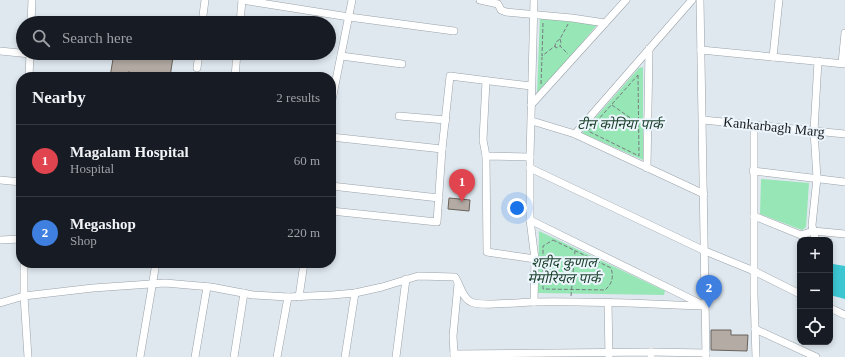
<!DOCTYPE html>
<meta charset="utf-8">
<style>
:root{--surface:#171b24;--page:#20242c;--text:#f1f3f6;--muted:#9ea1a6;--line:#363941;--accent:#7c3aed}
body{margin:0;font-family:"Times New Roman","Noto Sans Devanagari",serif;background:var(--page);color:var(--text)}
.controls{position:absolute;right:12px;bottom:12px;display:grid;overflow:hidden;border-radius:8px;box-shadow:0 2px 6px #0003}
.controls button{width:36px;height:36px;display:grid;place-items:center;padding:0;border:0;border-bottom:1px solid var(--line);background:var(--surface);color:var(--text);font:20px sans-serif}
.you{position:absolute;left:517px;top:208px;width:14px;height:14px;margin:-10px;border:3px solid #fff;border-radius:50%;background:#1a73e8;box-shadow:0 0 0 6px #1a73e833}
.badge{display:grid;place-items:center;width:26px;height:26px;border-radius:50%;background:var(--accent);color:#fff;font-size:13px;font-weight:700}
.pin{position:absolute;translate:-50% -33px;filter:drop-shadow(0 1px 2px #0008)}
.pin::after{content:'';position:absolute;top:21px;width:14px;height:12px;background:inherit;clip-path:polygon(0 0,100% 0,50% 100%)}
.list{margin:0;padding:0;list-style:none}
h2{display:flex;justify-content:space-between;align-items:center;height:52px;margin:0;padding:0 16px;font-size:17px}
h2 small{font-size:13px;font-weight:400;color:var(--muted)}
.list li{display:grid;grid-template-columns:26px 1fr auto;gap:12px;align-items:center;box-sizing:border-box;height:72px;padding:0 16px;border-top:1px solid var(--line)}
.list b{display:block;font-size:15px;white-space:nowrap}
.list p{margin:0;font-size:13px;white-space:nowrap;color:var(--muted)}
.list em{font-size:13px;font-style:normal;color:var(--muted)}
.icon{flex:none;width:22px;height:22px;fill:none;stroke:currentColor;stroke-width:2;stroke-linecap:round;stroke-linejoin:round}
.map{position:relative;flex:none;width:845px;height:357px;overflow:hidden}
.search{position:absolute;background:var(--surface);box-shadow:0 2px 6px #0003;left:16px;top:16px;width:320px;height:44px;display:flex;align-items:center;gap:10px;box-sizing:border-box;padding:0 14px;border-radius:22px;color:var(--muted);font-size:15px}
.panel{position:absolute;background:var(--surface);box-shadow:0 2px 6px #0003;left:16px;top:72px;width:320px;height:196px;border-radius:16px}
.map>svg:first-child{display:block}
</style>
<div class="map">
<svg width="845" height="357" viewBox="0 0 845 357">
<rect width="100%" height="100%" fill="#dfe8ef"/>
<g fill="#97e6b5">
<polygon points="540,16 597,25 539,94 537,94"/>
<polygon points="643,67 643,160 582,133 639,68"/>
<polygon points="761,179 809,183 806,227 802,230 760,214"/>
<polygon points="539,231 665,291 664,295 538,293"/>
</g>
<polygon fill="#3cc6d2" points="833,264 845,266 845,299 830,295 830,266"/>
<g fill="#b3aba4" stroke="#69625c">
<polygon points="114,53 153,53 173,57 170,77 156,77 128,72 127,77 110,77"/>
<polygon points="449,198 470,200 469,211 448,209"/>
<polygon points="711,330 731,330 731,335 748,335 747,351 711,350"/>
</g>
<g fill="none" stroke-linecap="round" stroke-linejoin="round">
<defs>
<g id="minor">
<polyline points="242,0 349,17 454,31"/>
<polyline points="480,0 498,4 501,10 506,12 572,18 605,23"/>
<polyline points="700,0 706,357"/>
<polyline points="31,23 32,0"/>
<polyline points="202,23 205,0"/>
<polyline points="240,23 242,0"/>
<polyline points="701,50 845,64"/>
<polyline points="0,51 30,54"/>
<polyline points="341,56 402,64"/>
<polyline points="773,57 779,0"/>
<polyline points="818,61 814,131 817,178 812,225 813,231 845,234"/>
<polyline points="842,63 845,33"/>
<polyline points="197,68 199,53"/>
<polyline points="29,77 30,53"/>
<polyline points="235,77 237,53"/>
<polyline points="486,81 483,140 486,156"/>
<polyline points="331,105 352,0"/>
<polyline points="531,105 626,0"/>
<polyline points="399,116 446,120"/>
<polyline points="703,120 845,134"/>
<polyline points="532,121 575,134 692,0"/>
<polyline points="754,125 754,295 756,357"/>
<polyline points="575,134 704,194"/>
<polyline points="331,137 442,149 450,76 531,86"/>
<polyline points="530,157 486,156 487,252 535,259"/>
<polyline points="530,168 705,251 754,271 800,294"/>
<polyline points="647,168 649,49"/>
<polyline points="753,171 845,182"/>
<polyline points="0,180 21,182"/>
<polyline points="331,186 439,198"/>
<polyline points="331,211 437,222 442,149"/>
<polyline points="754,216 801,235 813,231 816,240"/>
<polyline points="530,220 703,305"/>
<polyline points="0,240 21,239"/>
<polyline points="24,263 24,296 28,357"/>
<polyline points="299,297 304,263"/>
<polyline points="534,302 535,259 530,220 530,157 534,0"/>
<polyline points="608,302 609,357"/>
<path d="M0,303L24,296L93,288L165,283L211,287L253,295L288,297L332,295L355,293L382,287L418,276L455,277C460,284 462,298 471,302C481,307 520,302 534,302C592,301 648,304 705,306"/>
<polyline points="830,308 845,315"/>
<polyline points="755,329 816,357"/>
<polyline points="651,352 706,353"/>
<polyline points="454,354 453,336 458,284"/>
<polyline points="140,357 156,263"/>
<polyline points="195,357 207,287"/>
<polyline points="234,357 244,293"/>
<polyline points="277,357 288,297"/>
<polyline points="345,357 355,293"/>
<polyline points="396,357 406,279"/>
<polyline points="454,357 454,354 651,352 651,357"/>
</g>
</defs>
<use href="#minor" stroke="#9aa2a9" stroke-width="8"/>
<g stroke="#767b80" stroke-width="1" stroke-dasharray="4 2" stroke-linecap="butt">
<polyline points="543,23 542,56 555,46 556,42 560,39 568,24"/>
<polyline points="560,39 561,43 560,46 568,54"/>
<polyline points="555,46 556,48 560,46"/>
<polygon points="638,75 639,156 588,131"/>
<polyline points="541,84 542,57"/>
<polyline points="612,105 639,124"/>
<path d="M553,240L611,268C614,277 612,284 605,290L543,289V246Z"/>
<polyline points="571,296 575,251"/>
</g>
<use href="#minor" stroke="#fff" stroke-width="7"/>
</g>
<g text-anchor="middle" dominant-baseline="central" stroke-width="4" stroke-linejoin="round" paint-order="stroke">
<g font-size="14" font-style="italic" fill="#193f29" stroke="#ecf5fc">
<text x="620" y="124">टीन कोनिया पार्क</text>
<text x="564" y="262">शहीद कुणाल<tspan x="564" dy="16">मेमोरियल पार्क</tspan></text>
</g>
<g font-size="14" fill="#141619" stroke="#ecf5fc">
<text transform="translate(774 127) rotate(6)">Kankarbagh Marg</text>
</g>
</g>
</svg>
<div class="controls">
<button>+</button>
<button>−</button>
<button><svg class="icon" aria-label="locate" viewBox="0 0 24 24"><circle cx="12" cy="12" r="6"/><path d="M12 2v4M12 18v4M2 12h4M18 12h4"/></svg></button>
</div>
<div class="you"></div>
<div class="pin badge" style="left:462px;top:202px;background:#e0444e">1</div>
<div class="pin badge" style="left:709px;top:308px;background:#3f7fe0">2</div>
<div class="search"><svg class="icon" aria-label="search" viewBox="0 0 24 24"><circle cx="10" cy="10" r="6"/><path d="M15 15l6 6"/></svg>Search here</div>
<section class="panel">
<h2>Nearby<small>2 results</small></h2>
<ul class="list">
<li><span class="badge" style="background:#e0444e">1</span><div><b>Magalam Hospital</b><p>Hospital</p></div><em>60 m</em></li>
<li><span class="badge" style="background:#3f7fe0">2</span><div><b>Megashop</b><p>Shop</p></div><em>220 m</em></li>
</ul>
</section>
</div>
